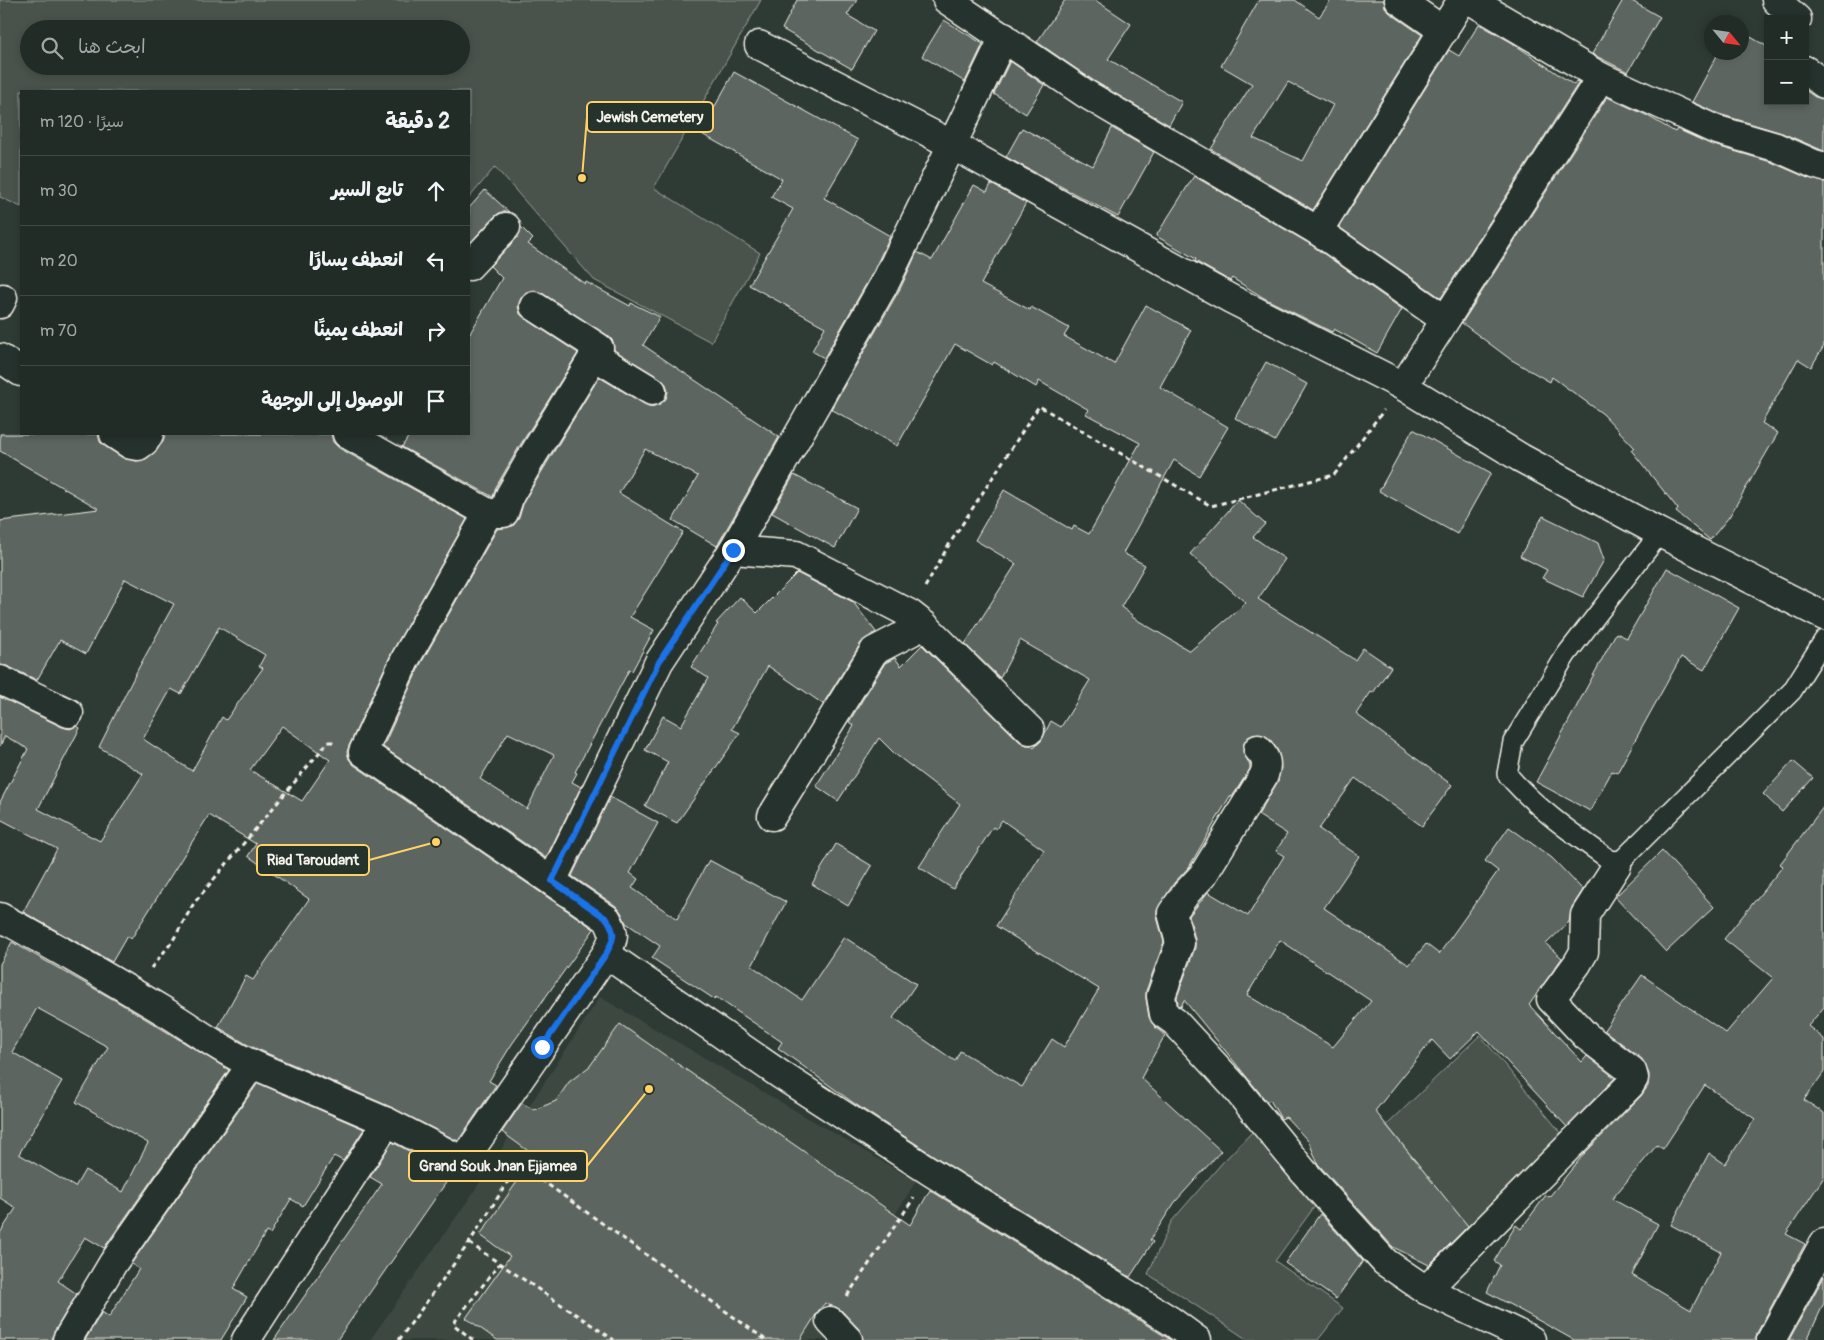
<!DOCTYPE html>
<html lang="ar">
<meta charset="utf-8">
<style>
:root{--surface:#222c27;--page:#2e3833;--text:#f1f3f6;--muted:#a2a7a7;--line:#3f4844}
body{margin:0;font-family:Pangolin,"Playpen Sans Arabic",sans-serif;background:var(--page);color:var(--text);direction:rtl}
.controls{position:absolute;right:15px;top:15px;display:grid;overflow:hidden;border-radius:0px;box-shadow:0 2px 8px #0003}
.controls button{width:45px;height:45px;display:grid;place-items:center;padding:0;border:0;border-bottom:1px solid var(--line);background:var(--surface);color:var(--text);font:25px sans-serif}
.compass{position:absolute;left:1704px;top:15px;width:45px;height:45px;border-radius:50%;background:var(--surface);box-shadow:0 2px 8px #0003;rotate:119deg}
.stop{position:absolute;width:15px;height:15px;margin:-11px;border:4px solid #1a73e8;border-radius:50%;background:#fff}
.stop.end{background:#1a73e8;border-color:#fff;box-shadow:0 1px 5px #0008}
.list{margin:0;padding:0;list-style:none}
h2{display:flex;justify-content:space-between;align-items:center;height:65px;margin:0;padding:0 20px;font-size:21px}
h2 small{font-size:16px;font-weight:400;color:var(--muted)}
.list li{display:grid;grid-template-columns:32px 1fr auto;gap:15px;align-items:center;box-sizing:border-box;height:70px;padding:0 20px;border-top:1px solid var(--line)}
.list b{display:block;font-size:19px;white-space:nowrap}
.list em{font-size:16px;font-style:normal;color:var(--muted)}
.icon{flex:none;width:28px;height:28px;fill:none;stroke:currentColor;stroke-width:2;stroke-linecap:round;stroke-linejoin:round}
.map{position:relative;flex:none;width:1824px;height:1340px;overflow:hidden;direction:ltr}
.search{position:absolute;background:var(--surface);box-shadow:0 2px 8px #0003;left:20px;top:20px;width:450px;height:55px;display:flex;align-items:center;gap:12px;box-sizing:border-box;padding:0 18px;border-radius:28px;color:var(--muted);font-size:19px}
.panel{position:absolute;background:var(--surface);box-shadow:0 2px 8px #0003;left:20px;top:90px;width:450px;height:345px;border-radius:0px;direction:rtl}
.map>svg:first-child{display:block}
</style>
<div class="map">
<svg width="1824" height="1340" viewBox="0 0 1824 1340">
<rect width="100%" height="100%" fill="#2e3b34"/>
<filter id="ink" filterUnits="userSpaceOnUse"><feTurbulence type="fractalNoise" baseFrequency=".02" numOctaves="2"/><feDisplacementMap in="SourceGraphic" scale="10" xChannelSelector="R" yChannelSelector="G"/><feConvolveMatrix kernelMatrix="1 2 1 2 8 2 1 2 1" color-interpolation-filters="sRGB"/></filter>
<g filter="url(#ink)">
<polygon fill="#3c4841" points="600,997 916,1181 830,1321 851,1340 370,1340 471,1196"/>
<g fill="#48524c" stroke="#9ea29a" fill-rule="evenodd">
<path d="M0,0H761L654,188L760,253L711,342L594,280L495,167L469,198V91H21V207L0,197ZM29,29H461V66H29Z"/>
<polygon points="1480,1035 1566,1139 1471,1231 1387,1125"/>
<polygon points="1258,1126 1320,1199 1275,1261 1343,1308 1318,1340 1248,1340 1148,1274 1171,1222 1222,1163"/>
</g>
<g fill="#5c655e" stroke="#f4f1e8" fill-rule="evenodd">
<polygon points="797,0 857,0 847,15 874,31 852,69 782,29"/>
<polygon points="1065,0 1095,0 1131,24 1108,59 1182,102 1169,125 1094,81 1037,42"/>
<path d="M1259,0H1295L1319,17L1331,0H1384L1385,7L1390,13L1422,35L1313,210L1211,149L1252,84L1221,66ZM1288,82L1333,105L1303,161L1253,138Z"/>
<polygon points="1623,0 1630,0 1660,17 1628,72 1592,54"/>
<polygon points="944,20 983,44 965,82 922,56"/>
<polygon points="1479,24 1511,42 1574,85 1576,81 1579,82 1441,298 1339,227 1449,50 1459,56"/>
<polygon points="1742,32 1768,47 1768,101 1805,101 1805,90 1815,97 1824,99 1824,151 1782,133 1719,114 1692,102 1719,52 1742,52"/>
<polygon points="1010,61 1044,85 1026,114 994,94"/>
<polygon points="734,72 858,140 824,198 890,236 873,272 824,358 812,351 825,327 749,285 793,209 771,197 782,179 700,133"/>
<polygon points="1607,97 1646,115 1675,132 1677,129 1710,144 1771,162 1808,178 1824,182 1824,346 1811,367 1798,359 1762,423 1778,433 1729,517 1710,540 1676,512 1678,509 1631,450 1634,447 1603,414 1552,377 1550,382 1510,359 1462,323"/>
<polygon points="1022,128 1093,166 1112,128 1154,152 1118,217 1006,157"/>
<polygon points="1194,176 1310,244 1402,309 1377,353 1334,329 1332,332 1264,298 1232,278 1230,281 1195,261 1196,259 1156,236"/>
<path d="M991,184L1026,203L981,284L1030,310L1031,307L1069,328L1064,336L1114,364L1146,305L1191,330L1160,387L1228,427L1199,476L1174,460L1123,553L1145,565L1121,607L1132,615V617L1190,651L1246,603L1190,554L1238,500L1265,524L1253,537L1285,559L1258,599L1355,660L1363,648L1391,667L1373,693L1371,692L1356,714L1452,785L1422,826L1355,778L1319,829L1359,856L1324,908L1409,965L1426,944L1439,954L1498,871L1485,861L1509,827L1552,858L1583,890L1572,907L1569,922L1546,944L1562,958L1529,1005L1582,1062L1587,1056L1615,1078L1567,1127L1479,1031L1450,1059L1432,1040L1375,1111L1468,1226L1429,1265L1393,1247L1318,1164L1309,1142L1286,1117L1281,1119L1270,1100L1267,1102L1184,1000L1181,1007L1178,1005L1177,997L1195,948V939L1189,916L1208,892L1248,916L1284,856L1276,851L1287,834L1258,815L1277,783L1281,768L1278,751L1270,739L1264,735L1255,734L1248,737L1244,743L1243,752L1250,765V769L1232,797L1230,796L1189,867L1174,883L1157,910V917L1164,942L1146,991V999L1149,1017L1155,1027L1165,1035L1141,1078L1221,1151L1175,1202L1150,1240L1153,1242L1130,1277L939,1159L855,1104L778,1048L782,1042L716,997L714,999L652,958L660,946L626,923L621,912L616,906L572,876L610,797L658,823L630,873L638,879L632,888L677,919L709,860L786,902L752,966L802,1000L844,937L916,984L893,1018L955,1061L960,1051L1022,1087L1052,1039L1064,1047L1099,989L996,926L1044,850L1002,820L996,829L993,827L953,889L919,867L960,804L895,754L879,738L838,801L816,786L854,726L849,722L885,663L895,658L901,666L922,645L1019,741L1026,745H1030L1034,748L1041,741L1051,721L1061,727L1090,680L1020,640L1000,678L965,644L1016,564L975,540L1004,490L1072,530L1074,526L1089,534L1140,443L1086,414L1089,410L1039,381L1036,387L994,362L992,365L955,344L897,446L831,409L901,287L917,252L932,260L974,185L987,192ZM1280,940L1371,1001L1333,1047L1247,995Z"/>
<polygon points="485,190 509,212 501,212 495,216 469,244 469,208"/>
<path d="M521,227L533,239L528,244L585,284L586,282L630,306L631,303L660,317L643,345L779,437L717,546L673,520L698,476L645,449L619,493L683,532L630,617L654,630L632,671L629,670L575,772L577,773L572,782L581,787L546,858L383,747L420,665L497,529L513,526L519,518L524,501L599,377L644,404L651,407L660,404L666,399L668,392L666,384L660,378L614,350L613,341L607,335L542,293L534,290L526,292L521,298L518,306L520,314L526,319L578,353L519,447L496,487L493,497L402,447L410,434H469V335L502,278L490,266L517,238ZM508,733L554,755L527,809L480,779Z"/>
<polygon points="1266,362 1307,384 1275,441 1235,418"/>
<polygon points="1413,429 1491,473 1457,534 1379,491"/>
<path d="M0,434H98L100,442L106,447L123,458L136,461L146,459L154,453L163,442L165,434H331L333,442L339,448L467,519L392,652L349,746L347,752L349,759L354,765L594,929L512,1044L489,1081L496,1085L458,1141L393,1108L248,1045L218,1027L246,976L253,980L309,899L248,856L256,844L209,815L131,939L127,936L112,962L23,912L57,849L0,819V802L28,749L5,736L0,746V697L62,727L70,729L77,726L80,728L38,809L100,841L143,774L99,747L138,669L174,604L125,579L86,654L60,640L37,680L7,666L0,665V521L99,509L0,451ZM219,627L265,655L259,666L263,668L226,720L222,717L192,771L143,739L171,689L181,694ZM282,726L330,760L302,801L250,770Z"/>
<polygon points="794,475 857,508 835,548 772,513"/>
<polygon points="1543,516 1598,543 1604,560 1583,597 1542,578 1547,570 1520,556"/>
<polygon points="1667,568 1739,608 1704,670 1681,657 1617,773 1612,771 1590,811 1536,782 1616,633 1627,638"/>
<polygon points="797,573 853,602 876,632 861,643 823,704 768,666 732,729 740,733 677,823 645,806 668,762 645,750 663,716 681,726 708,678 691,667 718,624 716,623 740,597 757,613"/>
<polygon points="1793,761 1813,778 1782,812 1763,794"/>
<path d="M1824,806V1007L1808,1026L1824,1039V1072L1804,1100L1824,1113V1177L1786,1234L1805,1244L1757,1333L1755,1340H1574L1487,1292L1500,1265L1494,1261L1516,1225L1521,1229L1546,1195L1549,1197L1584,1154L1641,1096L1648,1086L1649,1074L1642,1059L1604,1030L1642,975L1726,1033L1773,978L1724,939L1783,866L1780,864ZM1705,1085L1755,1119L1725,1164L1709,1153L1671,1225L1721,1252L1691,1310L1632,1275L1658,1224L1612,1199L1657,1145L1663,1149Z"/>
<polygon points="836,844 872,866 848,906 812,884"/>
<polygon points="1662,851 1714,907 1666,952 1615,897"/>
<path d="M12,942L118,1002L229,1070L104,1248L85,1237L58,1281L77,1294L54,1332L51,1340H0V1233L16,1208L0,1198V964ZM37,1008L108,1047L76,1102L148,1143L123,1192L85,1170L75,1187L19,1154L62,1081L12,1052Z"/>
<polygon points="620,1024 910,1225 930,1190 1171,1340 863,1340 859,1329 841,1310 825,1303 819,1310 800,1340 497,1340 466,1318 510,1256 480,1235 535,1156 502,1132 522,1103 534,1110 556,1101 569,1082 590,1066"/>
<polygon points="258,1083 364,1129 343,1161 334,1156 303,1206 291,1199 270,1234 266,1232 233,1289 247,1297 221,1340 85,1340 102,1312 109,1317 139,1269 131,1264"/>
<polygon points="392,1142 452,1174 337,1340 274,1340 382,1184 370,1177"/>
<polygon points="1320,1214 1363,1261 1336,1299 1285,1263"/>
<polygon points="1824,1276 1824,1303 1807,1340 1789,1340"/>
</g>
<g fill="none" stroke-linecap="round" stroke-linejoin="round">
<defs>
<path id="lane" d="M1660,533L1566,655L1513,742L1507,774C1537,810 1579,838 1617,865L1792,691L1824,640"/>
<g id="street">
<polyline points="947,0 1086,94 1318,231 1444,319"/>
<polyline points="1399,0 1444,31"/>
<polyline points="1470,0 1601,77 1714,129 1776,147 1814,164 1824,167"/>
<polyline points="1776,0 1797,19"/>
<polyline points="759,45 951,144 1231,299 1403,386 1521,458 1660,533 1824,616"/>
<polyline points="1805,70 1824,84"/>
<polyline points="1318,231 1462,0"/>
<polyline points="469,266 506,227"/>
<polyline points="0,304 3,298"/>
<polyline points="593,355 652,391"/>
<polyline points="0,358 21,372"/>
<polyline points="1403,386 1601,77"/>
<polyline points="114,434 131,445 138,446 145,441 149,434"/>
<polyline points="347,434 488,513"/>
<polyline points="733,550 796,555 910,614 924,625 1030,730"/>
<polyline points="0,680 69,713"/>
<path d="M1258,749C1266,758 1268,763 1264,775L1203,875L1187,892L1172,913L1180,943L1161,996L1164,1014L1175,1022L1234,1086L1303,1171L1385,1262L1426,1290L1531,1340"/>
<polyline points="772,816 874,651 924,625"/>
<polyline points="552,881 659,662 733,550 887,279 1004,37"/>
<path d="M0,917C56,947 112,980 167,1013C195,1030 222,1051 252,1064"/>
<polyline points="606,954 781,1075 931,1172 1171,1321 1197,1340"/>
<polyline points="1426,1290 1630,1085 1634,1078 1632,1071 1586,1036 1551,999 1577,964 1584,952 1585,915 1617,865"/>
<polyline points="830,1321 848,1340"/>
<path d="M67,1340L113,1263L252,1064L387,1122L463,1161L606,954C614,938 616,935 607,919L363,752L406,658L488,513H504L510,495L533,455L599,348L534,306"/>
<polyline points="246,1340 387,1122"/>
</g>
<polyline id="secondary" points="1771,1340 1824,1243"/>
</defs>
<use href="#lane" stroke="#f4f1e8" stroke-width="22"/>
<use href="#street" stroke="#f4f1e8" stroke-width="31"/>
<use href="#secondary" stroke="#f4f1e8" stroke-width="31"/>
<g stroke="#f4f1e8" stroke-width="3" stroke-dasharray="5 4" stroke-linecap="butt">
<polyline points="925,587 950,543 1039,406 1211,506 1334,475 1384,410"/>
<polyline points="151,968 172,942 194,903 328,742 334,742"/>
<polyline points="519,1164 766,1340"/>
<polyline points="469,1243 614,1340"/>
<polyline points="847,1296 914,1198"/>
<polyline points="399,1340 469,1243 519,1164 501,1163"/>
<polyline points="473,1340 453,1324 500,1263"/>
</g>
<use href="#lane" stroke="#26332d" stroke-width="19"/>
<use href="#street" stroke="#26332d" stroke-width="28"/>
<use href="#secondary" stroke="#26332d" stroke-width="28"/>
</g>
</g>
<g fill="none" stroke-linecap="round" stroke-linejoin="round" filter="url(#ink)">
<path stroke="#1a73e8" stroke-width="6" d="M542,1047L606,954C614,938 617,935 607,919L552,881L659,662L733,550"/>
</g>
<path fill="none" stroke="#ffd166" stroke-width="2" d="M582 178L587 117M436 842L369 860M649 1089L587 1166"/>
<g fill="#ffd166" stroke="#26332d" stroke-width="2">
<circle cx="582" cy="178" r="5"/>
<circle cx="436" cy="842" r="5"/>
<circle cx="649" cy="1089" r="5"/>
</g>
<g fill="#26332d" stroke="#ffd166" stroke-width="2">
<rect x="587" y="102" width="126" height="30" rx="5"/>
<rect x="257" y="845" width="112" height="30" rx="5"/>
<rect x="409" y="1151" width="178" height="30" rx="5"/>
</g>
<g font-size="15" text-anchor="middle" font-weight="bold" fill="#f4f1e8">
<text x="650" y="122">Jewish Cemetery</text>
<text x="313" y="865">Riad Taroudant</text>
<text x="498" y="1171">Grand Souk Jnan Ejjamea</text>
</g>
</svg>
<div class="controls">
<button>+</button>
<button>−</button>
</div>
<svg class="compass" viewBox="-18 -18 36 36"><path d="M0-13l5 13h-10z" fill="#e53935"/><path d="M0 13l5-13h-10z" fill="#a2a7a7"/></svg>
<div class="stop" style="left:542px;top:1047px"></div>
<div class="stop end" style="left:733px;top:550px"></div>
<div class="search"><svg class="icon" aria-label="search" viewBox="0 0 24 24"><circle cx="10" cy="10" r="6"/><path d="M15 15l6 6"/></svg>ابحث هنا</div>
<section class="panel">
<h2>2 دقيقة<small>سيرًا · 120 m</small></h2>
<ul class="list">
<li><svg class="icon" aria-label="ahead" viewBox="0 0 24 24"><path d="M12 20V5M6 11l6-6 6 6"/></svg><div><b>تابع السير</b></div><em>30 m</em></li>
<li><svg class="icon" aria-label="left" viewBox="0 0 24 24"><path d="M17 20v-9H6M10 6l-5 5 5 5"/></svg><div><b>انعطف يسارًا</b></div><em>20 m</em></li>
<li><svg class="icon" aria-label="right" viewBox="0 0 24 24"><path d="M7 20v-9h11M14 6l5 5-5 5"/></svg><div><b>انعطف يمينًا</b></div><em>70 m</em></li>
<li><svg class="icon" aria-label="arrive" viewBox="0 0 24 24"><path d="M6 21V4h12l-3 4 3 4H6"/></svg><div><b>الوصول إلى الوجهة</b></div></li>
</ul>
</section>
</div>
